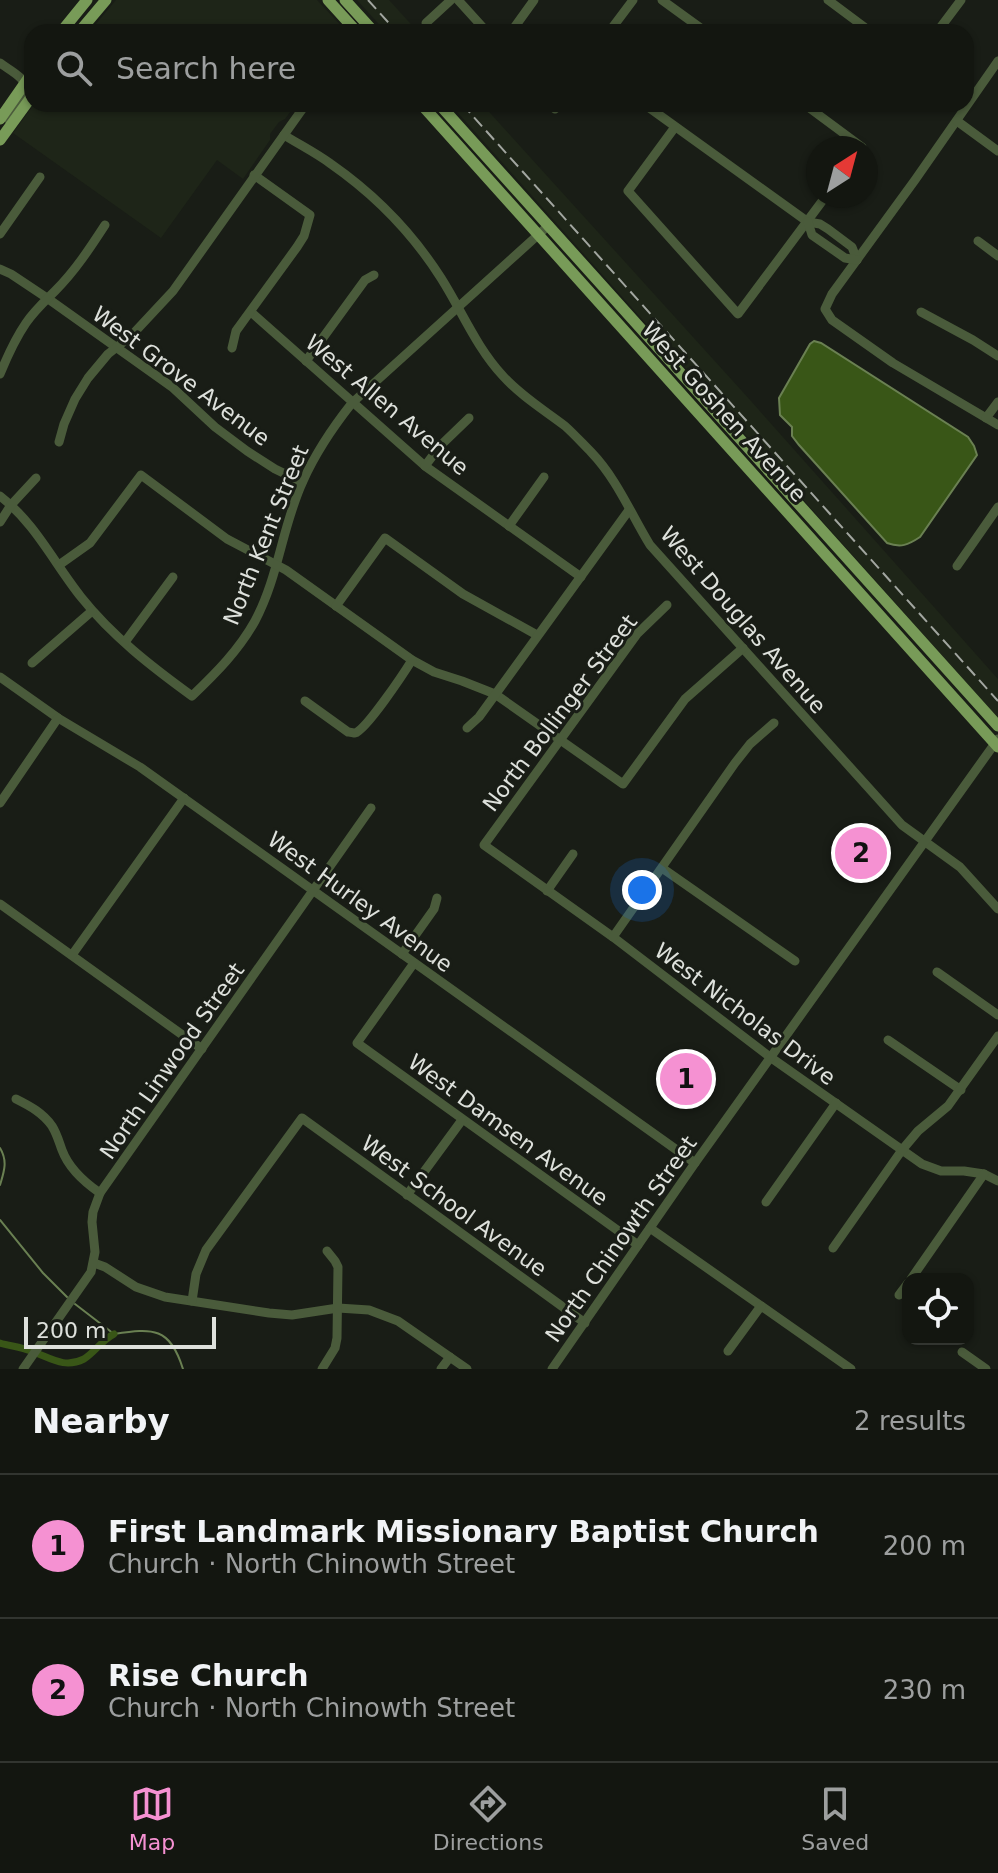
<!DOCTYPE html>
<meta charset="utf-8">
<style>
:root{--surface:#131610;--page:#1c1f19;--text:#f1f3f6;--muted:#9d9f9f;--line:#323530;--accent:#f591d2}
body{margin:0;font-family:"DejaVu Sans",sans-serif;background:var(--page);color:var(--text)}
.controls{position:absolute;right:24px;bottom:24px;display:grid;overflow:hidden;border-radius:16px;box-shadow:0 2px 6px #0004}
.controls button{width:72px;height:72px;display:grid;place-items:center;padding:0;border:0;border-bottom:2px solid var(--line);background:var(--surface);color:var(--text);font:40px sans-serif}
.compass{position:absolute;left:806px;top:136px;width:72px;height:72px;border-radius:50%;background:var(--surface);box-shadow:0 2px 6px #0004;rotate:36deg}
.scale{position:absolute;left:24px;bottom:20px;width:192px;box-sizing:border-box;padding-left:8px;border:4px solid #dee1dc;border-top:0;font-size:22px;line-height:28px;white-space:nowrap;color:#dee1dc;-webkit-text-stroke:6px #191d16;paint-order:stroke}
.you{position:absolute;left:642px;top:890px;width:28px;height:28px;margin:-20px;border:6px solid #fff;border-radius:50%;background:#1a73e8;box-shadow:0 0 0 12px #1a73e833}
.badge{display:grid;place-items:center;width:52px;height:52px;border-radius:50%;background:var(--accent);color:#111;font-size:26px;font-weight:700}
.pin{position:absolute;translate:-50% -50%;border:4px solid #fff;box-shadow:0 2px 8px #0006}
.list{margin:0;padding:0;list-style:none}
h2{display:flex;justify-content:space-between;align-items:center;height:104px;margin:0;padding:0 32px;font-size:34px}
h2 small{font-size:26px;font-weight:400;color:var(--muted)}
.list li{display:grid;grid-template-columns:52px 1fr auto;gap:24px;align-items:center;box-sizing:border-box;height:144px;padding:0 32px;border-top:2px solid var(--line)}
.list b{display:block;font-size:30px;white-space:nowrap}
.list p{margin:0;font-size:26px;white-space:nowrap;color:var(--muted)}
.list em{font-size:26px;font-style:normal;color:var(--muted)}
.icon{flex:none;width:44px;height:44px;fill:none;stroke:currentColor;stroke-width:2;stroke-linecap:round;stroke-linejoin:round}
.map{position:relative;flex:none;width:998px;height:1369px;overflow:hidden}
.search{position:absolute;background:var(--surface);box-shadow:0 2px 6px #0004;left:24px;right:24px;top:24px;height:88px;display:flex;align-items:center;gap:20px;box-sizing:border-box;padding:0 28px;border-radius:24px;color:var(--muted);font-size:30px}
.sheet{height:392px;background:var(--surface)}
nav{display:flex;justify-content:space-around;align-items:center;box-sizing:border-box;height:112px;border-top:2px solid var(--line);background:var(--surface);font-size:22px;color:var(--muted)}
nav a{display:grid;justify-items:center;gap:4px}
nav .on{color:var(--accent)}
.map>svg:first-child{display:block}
</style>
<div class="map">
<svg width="998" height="1369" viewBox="0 0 998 1369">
<rect width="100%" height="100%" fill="#191d16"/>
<g fill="#1e2518">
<polygon points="116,0 317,0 347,32 89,32"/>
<polygon points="357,0 389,0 418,32 386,32"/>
<polygon points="34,104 296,104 285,119 279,122 270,134 270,140 243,179 217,160 161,238 13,133"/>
<polygon points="450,104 482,104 751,401 998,679 998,718"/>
</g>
<path fill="#395617" stroke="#6a8052" stroke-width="2" d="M814,341L821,343L968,437L974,446L977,455L920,537C908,545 901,548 887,543L799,445L792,436V427L780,415L779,398L810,344Z"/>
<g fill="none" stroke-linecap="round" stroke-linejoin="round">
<g stroke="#6a8052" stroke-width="2">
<path d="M0,1148C8,1161 4,1172 0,1185"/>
<polyline points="0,1220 43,1273 67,1297"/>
<path d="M75,1304L114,1334C153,1328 170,1327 183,1369"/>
</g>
<path stroke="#395617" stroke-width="7" d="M0,1343C10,1346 21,1347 31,1351C51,1358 64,1369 84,1359C95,1352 102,1340 114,1334"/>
<g stroke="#4a5b3b" stroke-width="9">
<polyline points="458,0 487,32"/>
<polyline points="662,0 706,32"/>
<polyline points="828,0 871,32"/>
<polyline points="426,23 451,0"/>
<polyline points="511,32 534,0"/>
<polyline points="609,32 633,0"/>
<polyline points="937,32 961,0"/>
<polyline points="998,61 915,180 832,294 825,309 832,320 893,363 998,425"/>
<path d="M0,63C11,71 27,78 27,92L9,120"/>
<polyline points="644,104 808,222 820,224 828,229 852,247 857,260"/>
<polyline points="804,104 862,147 861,148"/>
<polyline points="555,109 557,104"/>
<polyline points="957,121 998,151"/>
<polyline points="675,127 628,191 738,314 826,196"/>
<path d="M284,135C300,145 316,153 331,164C374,194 413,234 441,278C462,311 476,347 503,376C521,396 544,410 565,426C574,434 583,444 591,452C617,479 631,514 650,545L902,825L960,867L998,909"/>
<polyline points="808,222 812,235 845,258 857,260"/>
<polyline points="0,234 40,177"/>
<polyline points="978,241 998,256"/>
<polyline points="0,269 11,274 47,298 172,387 215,427 247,451 275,469 302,482"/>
<polyline points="251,312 425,466 581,577"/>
<polyline points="921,312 973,340 998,356"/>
<polyline points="232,348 236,331 297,247 304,236 310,215 254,175"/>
<polyline points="306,361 365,280 374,275"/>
<path d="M0,374C7,357 15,339 26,323C34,311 45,301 55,291C75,271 90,248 105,225"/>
<polyline points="986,418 998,402"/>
<polyline points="59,442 64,424 75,399 88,378 108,354 131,336 173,291 306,104"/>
<polyline points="425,466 440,446 469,418"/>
<path d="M0,496C35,523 54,563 81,597C112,636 152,667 192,696C216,673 239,650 255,621C279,576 282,526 303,481C316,452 333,427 352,403L549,225"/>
<polyline points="0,522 11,505 36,478"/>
<polyline points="509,526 544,477"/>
<polyline points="59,565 90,543 141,475 227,539 286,570 412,660 434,672 462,681 495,694 623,784 685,699 743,648"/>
<polyline points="957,566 998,507"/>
<polyline points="667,605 637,634 484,845 613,937 770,1057 922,1164 941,1171 964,1171 984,1174 998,1181"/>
<polyline points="336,606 385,538 463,594 537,635"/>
<polyline points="125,642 173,577"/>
<polyline points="32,663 92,611"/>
<polyline points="0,677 58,718 140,767 695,1163"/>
<path d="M305,701L348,732C351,732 353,733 355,733C366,730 404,673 412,660"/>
<polyline points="467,728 479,717 629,510"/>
<polyline points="0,803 58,718"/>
<polyline points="662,868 795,961"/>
<polyline points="547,891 573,854"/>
<polyline points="0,904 202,1049"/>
<polyline points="613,937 735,763 750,744 774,723"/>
<polyline points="402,954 434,909 437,898"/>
<polyline points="72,955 184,798"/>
<polyline points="414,963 357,1043 638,1245"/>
<polyline points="937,972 998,1015"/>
<polyline points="888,1040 961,1090"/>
<path d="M16,1099C30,1106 43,1113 52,1126C57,1134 59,1142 62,1150C69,1169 84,1182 100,1193"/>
<polyline points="407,1195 462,1120"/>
<polyline points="766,1202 836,1103"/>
<polyline points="650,1228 851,1369"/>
<polyline points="833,1248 902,1150 918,1131 948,1106 998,1036"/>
<polyline points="94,1263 105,1267 136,1287 165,1297 269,1313 292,1315 338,1308 369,1310 398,1321 467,1369"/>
<polyline points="911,1279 984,1174"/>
<polyline points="899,1295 908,1283"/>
<polyline points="192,1301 196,1274 206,1250 302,1118 585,1323"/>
<polyline points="728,1351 761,1306"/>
<polyline points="962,1352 986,1369"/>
<polyline points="23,1369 91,1272 95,1252 92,1222 93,1212 100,1193 371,808"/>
<polyline points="322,1369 335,1348 337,1338 338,1267 335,1261 327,1251"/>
<polyline points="441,1369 450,1357"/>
<polyline points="552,1369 695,1163 998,739"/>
</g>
<g stroke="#789b58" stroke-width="11">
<polyline points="328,0 357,32"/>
<polyline points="345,0 374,32"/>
<polyline points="61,32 87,0"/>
<polyline points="79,32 106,0"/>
<polyline points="421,104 998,747"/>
<polyline points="439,104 998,726"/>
<polyline points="0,119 32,73"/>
<polyline points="0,140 32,96"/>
</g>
<g stroke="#a2a6a0" stroke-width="2" stroke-dasharray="12 6" stroke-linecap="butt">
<polyline points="368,0 397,32"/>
<polyline points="462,104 998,701"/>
</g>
</g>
<g text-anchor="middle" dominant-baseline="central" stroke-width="6" stroke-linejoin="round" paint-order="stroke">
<g font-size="22" fill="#dee1dc" stroke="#191d16">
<text transform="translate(181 376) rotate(37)">West Grove Avenue</text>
<text transform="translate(387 405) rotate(40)">West Allen Avenue</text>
<text transform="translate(724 412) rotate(48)">West Goshen Avenue</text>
<text transform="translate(266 535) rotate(-68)">North Kent Street</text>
<text transform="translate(743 620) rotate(49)">West Douglas Avenue</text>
<text transform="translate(560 713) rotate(-53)">North Bollinger Street</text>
<text transform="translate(360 902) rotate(36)">West Hurley Avenue</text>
<text transform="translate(745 1014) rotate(37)">West Nicholas Drive</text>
<text transform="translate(172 1061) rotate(-55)">North Linwood Street</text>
<text transform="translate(508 1130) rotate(36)">West Damsen Avenue</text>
<text transform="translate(454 1206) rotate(36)">West School Avenue</text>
<text transform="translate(621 1239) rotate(-55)">North Chinowth Street</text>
</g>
</g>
</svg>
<div class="controls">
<button><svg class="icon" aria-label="locate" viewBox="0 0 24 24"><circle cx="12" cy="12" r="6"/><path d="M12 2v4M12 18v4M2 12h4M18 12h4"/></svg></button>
</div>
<svg class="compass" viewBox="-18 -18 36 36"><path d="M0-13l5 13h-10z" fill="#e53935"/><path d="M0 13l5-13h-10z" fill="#9d9f9f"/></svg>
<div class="scale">200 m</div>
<div class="you"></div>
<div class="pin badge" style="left:686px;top:1079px">1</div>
<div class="pin badge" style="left:861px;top:853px">2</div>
<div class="search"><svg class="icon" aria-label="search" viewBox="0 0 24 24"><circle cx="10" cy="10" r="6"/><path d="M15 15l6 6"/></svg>Search here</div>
</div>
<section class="sheet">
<h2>Nearby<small>2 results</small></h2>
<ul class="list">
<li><span class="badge">1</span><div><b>First Landmark Missionary Baptist Church</b><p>Church · North Chinowth Street</p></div><em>200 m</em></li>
<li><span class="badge">2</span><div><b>Rise Church</b><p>Church · North Chinowth Street</p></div><em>230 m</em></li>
</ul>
</section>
<nav>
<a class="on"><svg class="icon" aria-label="map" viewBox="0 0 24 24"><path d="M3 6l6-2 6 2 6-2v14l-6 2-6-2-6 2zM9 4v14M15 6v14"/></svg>Map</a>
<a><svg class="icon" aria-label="directions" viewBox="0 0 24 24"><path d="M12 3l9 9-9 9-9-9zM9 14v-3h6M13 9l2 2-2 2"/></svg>Directions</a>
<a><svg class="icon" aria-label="saved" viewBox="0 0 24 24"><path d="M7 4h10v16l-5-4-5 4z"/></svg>Saved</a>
</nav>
